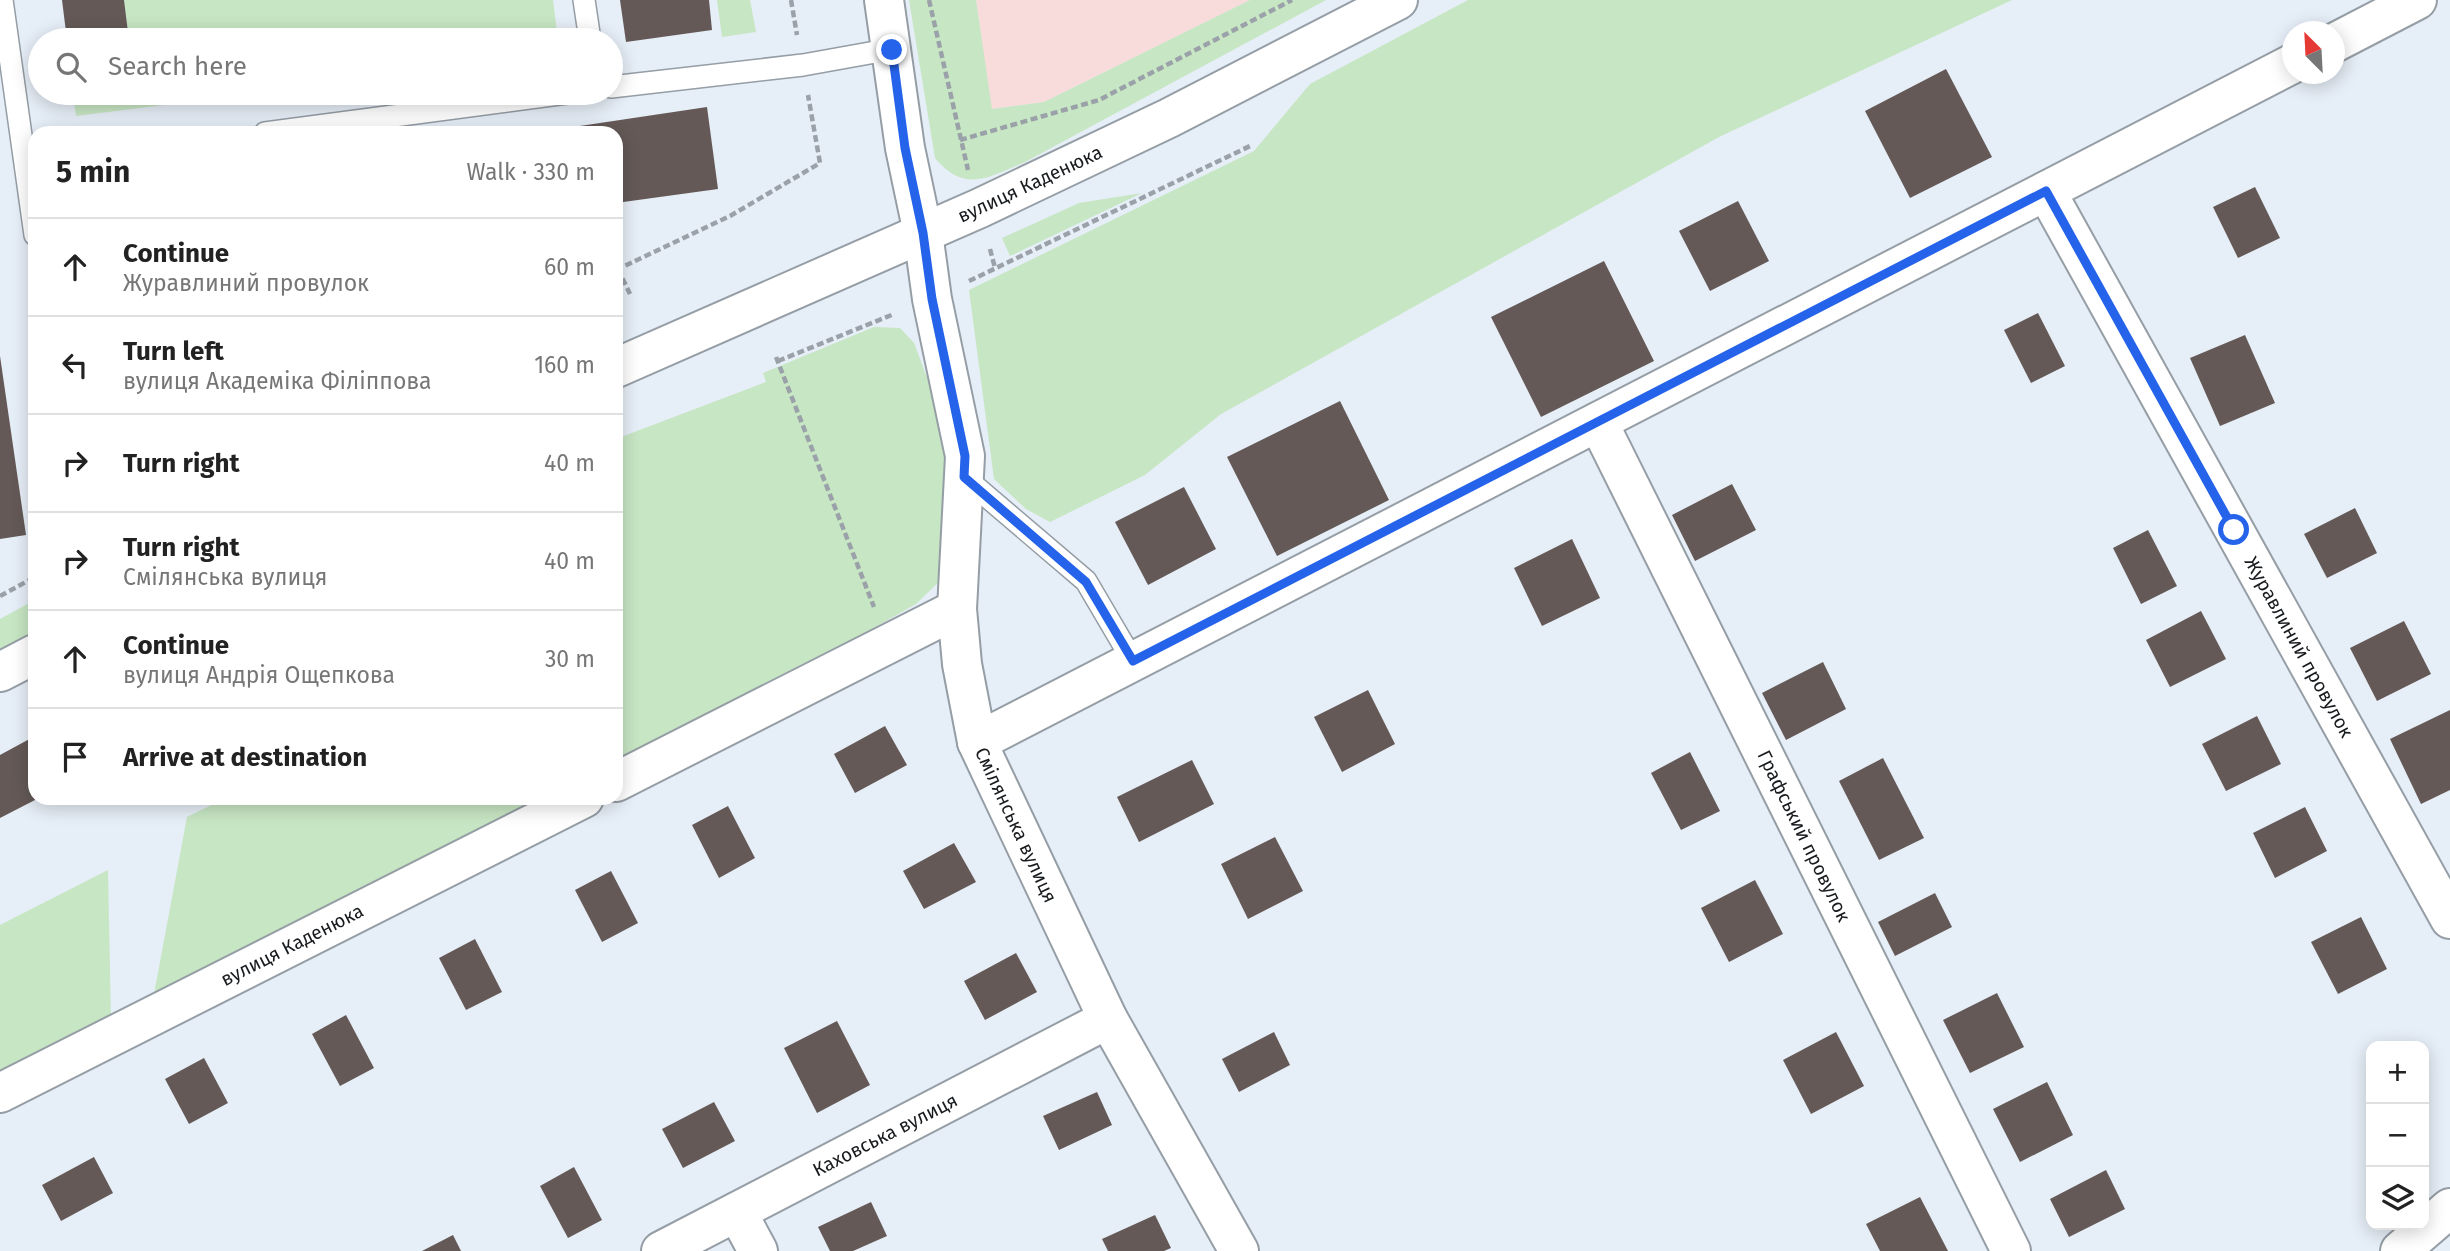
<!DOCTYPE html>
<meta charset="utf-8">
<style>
:root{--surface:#fff;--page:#f6f6f6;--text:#222;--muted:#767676;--line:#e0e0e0}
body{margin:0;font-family:"Fira Sans",sans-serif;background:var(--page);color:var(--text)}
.controls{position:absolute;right:21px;bottom:21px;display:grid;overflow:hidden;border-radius:14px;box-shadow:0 4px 18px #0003}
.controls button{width:63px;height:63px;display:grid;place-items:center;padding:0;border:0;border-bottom:2px solid var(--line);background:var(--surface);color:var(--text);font:35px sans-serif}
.compass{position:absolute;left:2282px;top:21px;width:63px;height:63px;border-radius:50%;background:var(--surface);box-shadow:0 4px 18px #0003;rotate:336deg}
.stop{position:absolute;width:21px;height:21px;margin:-16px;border:5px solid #2563eb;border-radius:50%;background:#fff}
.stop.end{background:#2563eb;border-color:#fff;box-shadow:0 2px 7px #0008}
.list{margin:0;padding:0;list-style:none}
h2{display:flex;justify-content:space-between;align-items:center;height:91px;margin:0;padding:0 28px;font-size:30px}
h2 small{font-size:23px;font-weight:400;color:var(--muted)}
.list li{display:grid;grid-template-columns:46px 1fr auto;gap:21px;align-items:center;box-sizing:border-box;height:98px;padding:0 28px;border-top:2px solid var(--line)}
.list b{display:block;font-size:26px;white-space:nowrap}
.list p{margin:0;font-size:23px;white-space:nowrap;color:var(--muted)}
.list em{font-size:23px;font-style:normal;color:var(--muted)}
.icon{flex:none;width:38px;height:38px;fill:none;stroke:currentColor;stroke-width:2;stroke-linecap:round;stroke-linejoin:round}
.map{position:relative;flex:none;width:2450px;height:1251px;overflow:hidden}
.search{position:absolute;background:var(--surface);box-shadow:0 4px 18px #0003;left:28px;top:28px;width:595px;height:77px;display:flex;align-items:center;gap:18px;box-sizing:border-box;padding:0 24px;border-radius:38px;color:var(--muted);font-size:26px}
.panel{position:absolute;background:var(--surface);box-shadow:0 4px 18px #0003;left:28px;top:126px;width:595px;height:679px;border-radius:21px}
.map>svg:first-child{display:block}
</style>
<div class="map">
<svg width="2450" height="1251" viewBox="0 0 2450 1251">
<rect width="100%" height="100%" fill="#e6eef7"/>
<polygon fill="#f7dcdb" points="976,0 1250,0 1044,102 991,109"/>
<g fill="#c7e6c3">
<polygon points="124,0 553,0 558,40 129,40"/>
<polygon points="717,0 750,0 756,32 722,37"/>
<path d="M909,0H976L992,109L1044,102L1250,0H1326L1025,162C988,177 965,194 935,158Z"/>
<polygon points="1468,0 2012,0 1719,137 1221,414 1145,475 1050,522 1026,509 994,479 969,290 1254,151 1310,84"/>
<polygon points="73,93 261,93 76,116"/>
<polygon points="1142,193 1010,256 1002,238 1079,203"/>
<polygon points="874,327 900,328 914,343 948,433 944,577 916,604 870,630 616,759 616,439 766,382 763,373"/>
<polygon points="35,600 35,632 0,651 0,619"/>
<polygon points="226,798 539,798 154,994 187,817"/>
<polygon points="108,870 111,1020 0,1077 0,925"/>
</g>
<g fill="#645956">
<polygon points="62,0 124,0 129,40 67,40"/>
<polygon points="620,0 709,0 712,30 626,42"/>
<polygon points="1946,69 1992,157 1910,198 1865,111"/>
<polygon points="707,107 718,189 616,203 616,133 533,133"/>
<polygon points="2255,187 2280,238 2238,258 2213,207"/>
<polygon points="1738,201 1769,261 1710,291 1679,231"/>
<polygon points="1604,261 1654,361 1541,417 1491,317"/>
<polygon points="2038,313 2065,366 2031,383 2004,330"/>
<polygon points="2245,335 2275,403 2220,426 2190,358"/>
<polygon points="0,356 26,535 0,539"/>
<polygon points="1340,401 1389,500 1277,556 1227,457"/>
<polygon points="1732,484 1756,530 1695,561 1672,515"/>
<polygon points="1184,487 1216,549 1148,585 1115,522"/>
<polygon points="2355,508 2377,553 2327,578 2304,534"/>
<polygon points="2148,530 2177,586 2141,604 2113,548"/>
<polygon points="1572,539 1600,598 1542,626 1514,568"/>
<polygon points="2201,611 2226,659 2170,687 2146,640"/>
<polygon points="2404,621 2431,674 2377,701 2350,648"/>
<polygon points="1823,662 1846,709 1786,740 1762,693"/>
<polygon points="1368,690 1395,744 1342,772 1314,717"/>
<polygon points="2450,710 2450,790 2421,804 2390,739"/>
<polygon points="2257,716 2281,764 2226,791 2202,744"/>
<polygon points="885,726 907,765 855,793 834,754"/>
<polygon points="35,736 35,800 0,818 0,755"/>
<polygon points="1690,752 1720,811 1681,830 1651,773"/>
<polygon points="1883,758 1924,838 1879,860 1839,781"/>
<polygon points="1192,760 1214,804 1139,842 1117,797"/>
<polygon points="728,806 755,858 719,878 692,825"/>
<polygon points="2305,807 2327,851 2275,878 2253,833"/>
<polygon points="1275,837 1303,891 1248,919 1221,864"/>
<polygon points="954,843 976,882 924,909 903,871"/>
<polygon points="611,871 638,923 602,942 575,890"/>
<polygon points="1755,880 1783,934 1729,962 1701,908"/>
<polygon points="1935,893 1952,927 1895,956 1878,922"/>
<polygon points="2361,917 2387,969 2338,994 2311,942"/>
<polygon points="475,939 502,992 466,1010 439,958"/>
<polygon points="1016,953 1037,992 985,1020 964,981"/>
<polygon points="1997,993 2024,1047 1970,1073 1943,1020"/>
<polygon points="346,1015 374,1068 340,1086 312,1034"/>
<polygon points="837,1021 870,1085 817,1113 784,1048"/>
<polygon points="1274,1032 1290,1065 1239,1092 1222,1059"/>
<polygon points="1836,1032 1864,1086 1811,1114 1783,1060"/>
<polygon points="204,1058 228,1103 189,1124 165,1079"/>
<polygon points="2047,1082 2073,1135 2020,1162 1993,1109"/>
<polygon points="1097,1092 1112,1125 1059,1150 1043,1116"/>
<polygon points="714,1102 735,1141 683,1168 662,1129"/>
<polygon points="94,1157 113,1193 61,1221 42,1185"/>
<polygon points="574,1167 602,1220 568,1238 540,1186"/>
<polygon points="2106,1170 2125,1209 2069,1237 2050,1199"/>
<polygon points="1920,1197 1948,1251 1880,1251 1866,1224"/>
<polygon points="871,1202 887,1236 853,1251 830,1251 818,1227"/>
<polygon points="1155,1215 1171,1248 1164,1251 1108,1251 1102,1239"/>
<polygon points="453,1235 461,1251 422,1251"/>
</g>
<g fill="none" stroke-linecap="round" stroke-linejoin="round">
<defs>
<g id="service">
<polyline points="2,0 35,235"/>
<polyline points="584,0 590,40"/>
<polyline points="611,87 803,65 892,49"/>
<polyline points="265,133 567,93"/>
<polyline points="964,477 1086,581 1133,661"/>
</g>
<g id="minor">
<polyline points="2334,43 2417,0"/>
<polyline points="2046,191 2450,919"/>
<polyline points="923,233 932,299 965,456 957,609 962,664 977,742 1108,1019 1239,1251"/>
<polyline points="1598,422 2011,1251"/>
<polyline points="977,742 2292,64"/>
<polyline points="616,782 957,609"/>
<polyline points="0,1093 584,798"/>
<polyline points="737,1212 758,1251"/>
<polyline points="661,1251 1108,1019"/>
<polyline points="2400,1251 2450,1208"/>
</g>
<g id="tertiary">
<polyline points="884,0 905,148 923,233"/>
<polyline points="616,368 980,208 1169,118 1398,0"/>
<polyline points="0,672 35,654"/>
</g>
</defs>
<use href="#service" stroke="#959da5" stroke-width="24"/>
<use href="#minor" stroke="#959da5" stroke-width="42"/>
<use href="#tertiary" stroke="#959da5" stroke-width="42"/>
<g stroke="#9ba1a8" stroke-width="4.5" stroke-dasharray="7 3.5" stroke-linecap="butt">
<polyline points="791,0 797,35"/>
<polyline points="929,0 968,170"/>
<polyline points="960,140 1099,100 1292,0"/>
<polyline points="990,249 995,268"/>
<polyline points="618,269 630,294"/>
<polyline points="616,270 730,216 820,163 808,95"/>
<polyline points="969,281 1250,146"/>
<polyline points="776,357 874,607"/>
<polyline points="778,361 894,314"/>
<polyline points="0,596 35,577"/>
</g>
<use href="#service" stroke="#fff" stroke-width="21"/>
<use href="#minor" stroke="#fff" stroke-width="38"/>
<use href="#tertiary" stroke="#fff" stroke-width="38"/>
</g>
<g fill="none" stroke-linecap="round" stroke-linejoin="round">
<polyline stroke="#2563eb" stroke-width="9" points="892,50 905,148 923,233 932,299 965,456 964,477 1086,582 1133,661 2046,191 2234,530"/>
</g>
<g text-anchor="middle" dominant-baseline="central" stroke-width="7" stroke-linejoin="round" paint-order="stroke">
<g font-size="19" fill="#181b1e" stroke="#fff">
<text transform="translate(1030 184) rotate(-25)">вулиця Каденюка</text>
<text transform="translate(2299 647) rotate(61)">Журавлиний провулок</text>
<text transform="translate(1016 825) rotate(65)">Смілянська вулиця</text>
<text transform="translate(1804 836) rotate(64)">Графський провулок</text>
<text transform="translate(292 945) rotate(-27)">вулиця Каденюка</text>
<text transform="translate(885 1135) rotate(-27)">Каховська вулиця</text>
</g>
</g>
</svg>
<div class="controls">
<button>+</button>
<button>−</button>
<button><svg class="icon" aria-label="layers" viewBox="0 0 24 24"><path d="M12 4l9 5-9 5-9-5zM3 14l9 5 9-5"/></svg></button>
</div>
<svg class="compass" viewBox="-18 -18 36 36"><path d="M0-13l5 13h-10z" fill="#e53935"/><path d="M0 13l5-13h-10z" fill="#767676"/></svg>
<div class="stop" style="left:2234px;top:530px"></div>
<div class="stop end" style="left:892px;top:50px"></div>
<div class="search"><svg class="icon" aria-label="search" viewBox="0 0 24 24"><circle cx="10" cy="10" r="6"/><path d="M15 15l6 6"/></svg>Search here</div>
<section class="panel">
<h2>5 min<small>Walk · 330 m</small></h2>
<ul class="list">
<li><svg class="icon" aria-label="ahead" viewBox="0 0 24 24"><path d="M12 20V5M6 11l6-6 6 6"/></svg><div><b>Continue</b><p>Журавлиний провулок</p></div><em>60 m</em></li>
<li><svg class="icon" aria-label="left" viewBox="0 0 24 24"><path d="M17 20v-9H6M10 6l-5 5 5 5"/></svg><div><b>Turn left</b><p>вулиця Академіка Філіппова</p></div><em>160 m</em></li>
<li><svg class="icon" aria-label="right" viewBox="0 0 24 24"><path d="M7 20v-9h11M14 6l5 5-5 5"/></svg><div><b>Turn right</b></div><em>40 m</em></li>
<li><svg class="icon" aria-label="right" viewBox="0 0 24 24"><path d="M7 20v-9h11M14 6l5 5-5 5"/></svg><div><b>Turn right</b><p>Смілянська вулиця</p></div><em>40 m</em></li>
<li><svg class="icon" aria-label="ahead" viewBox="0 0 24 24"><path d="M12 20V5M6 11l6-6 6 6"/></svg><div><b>Continue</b><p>вулиця Андрія Ощепкова</p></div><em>30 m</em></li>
<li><svg class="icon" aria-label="arrive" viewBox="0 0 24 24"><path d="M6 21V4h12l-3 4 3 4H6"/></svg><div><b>Arrive at destination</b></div></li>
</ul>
</section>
</div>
